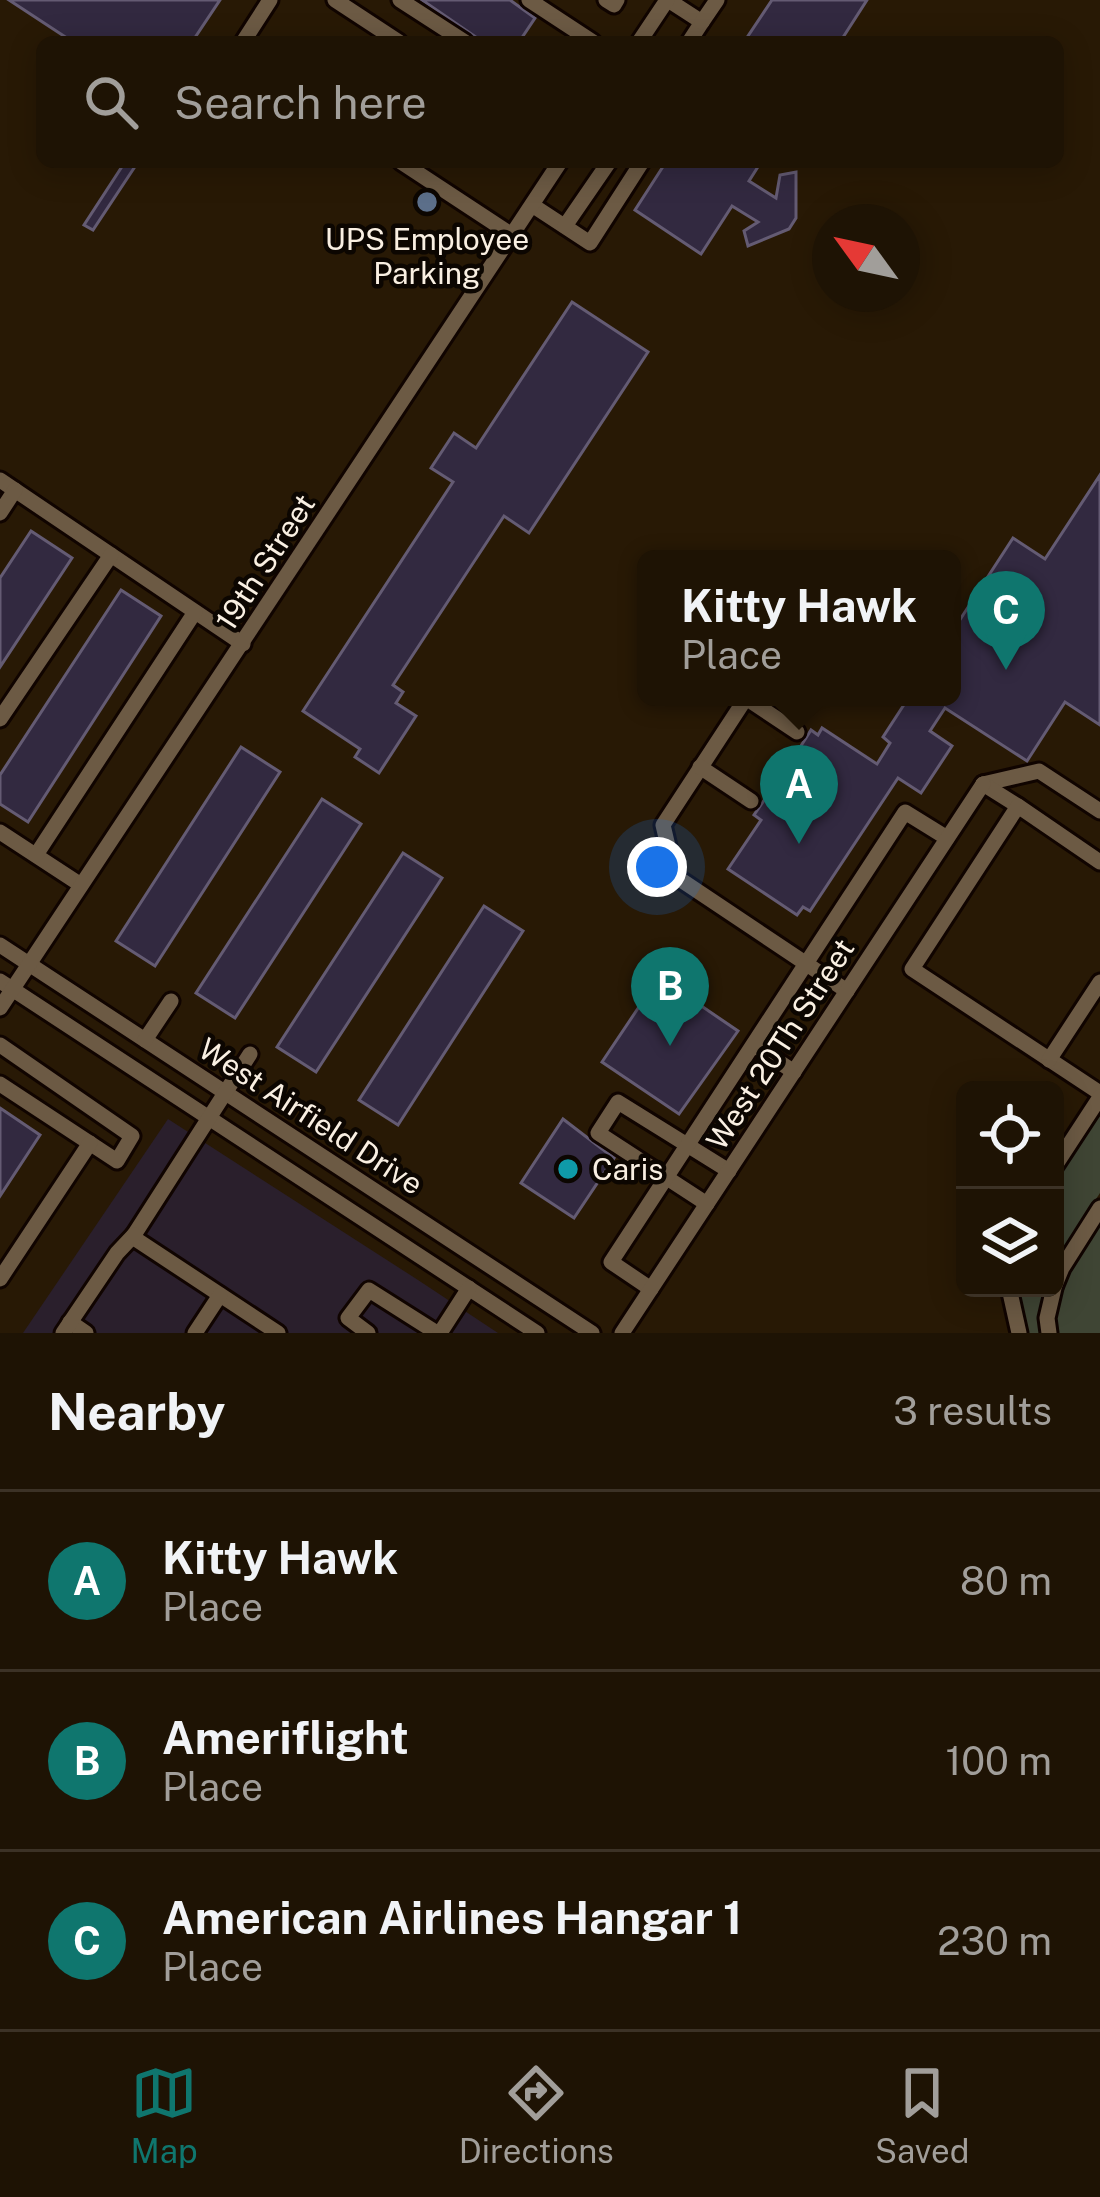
<!DOCTYPE html>
<style>
:root{--surface:#1e1304;--page:#2b2013;--text:#f1f3f6;--muted:#a19e9a;--line:#3c3226;--accent:#0f766e}
body{margin:0;font-family:"Public Sans",sans-serif;background:var(--page);color:var(--text)}
.controls{position:absolute;right:36px;bottom:36px;display:grid;overflow:hidden;border-radius:18px;box-shadow:0 6px 30px #0003}
.controls button{width:108px;height:108px;display:grid;place-items:center;padding:0;border:0;border-bottom:3px solid var(--line);background:var(--surface);color:var(--text);font:60px sans-serif}
.compass{position:absolute;left:812px;top:204px;width:108px;height:108px;border-radius:50%;background:var(--surface);box-shadow:0 6px 30px #0003;rotate:303deg}
.you{position:absolute;left:657px;top:867px;width:42px;height:42px;margin:-30px;border:9px solid #fff;border-radius:50%;background:#1a73e8;box-shadow:0 0 0 18px #1a73e833}
.badge{display:grid;place-items:center;width:78px;height:78px;border-radius:50%;background:var(--accent);color:#fff;font-size:39px;font-weight:700}
.pin{position:absolute;translate:-50% -99px;filter:drop-shadow(0 3px 6px #0008)}
.pin::after{content:'';position:absolute;top:63px;width:42px;height:36px;background:inherit;clip-path:polygon(0 0,100% 0,50% 100%)}
.popup{position:absolute;left:637px;top:550px;width:324px;height:156px;box-sizing:border-box;display:grid;place-content:center;border-radius:18px;background:var(--surface);filter:drop-shadow(0 3px 9px #0005);font-size:39px;white-space:nowrap;color:var(--muted)}
.popup b{font-size:45px;color:var(--text)}
.popup::after{content:'';position:absolute;left:50%;top:100%;margin-left:-24px;border:24px solid transparent;border-top-color:var(--surface)}
.list{margin:0;padding:0;list-style:none}
h2{display:flex;justify-content:space-between;align-items:center;height:156px;margin:0;padding:0 48px;font-size:51px}
h2 small{font-size:39px;font-weight:400;color:var(--muted)}
.list li{display:grid;grid-template-columns:78px 1fr auto;gap:36px;align-items:center;box-sizing:border-box;height:180px;padding:0 48px;border-top:3px solid var(--line)}
.list b{display:block;font-size:45px;white-space:nowrap}
.list p{margin:0;font-size:39px;white-space:nowrap;color:var(--muted)}
.list em{font-size:39px;font-style:normal;color:var(--muted)}
.icon{flex:none;width:66px;height:66px;fill:none;stroke:currentColor;stroke-width:2;stroke-linecap:round;stroke-linejoin:round}
.map{position:relative;flex:none;width:1100px;height:1333px;overflow:hidden}
.search{position:absolute;background:var(--surface);box-shadow:0 6px 30px #0003;left:36px;right:36px;top:36px;height:132px;display:flex;align-items:center;gap:30px;box-sizing:border-box;padding:0 42px;border-radius:18px;color:var(--muted);font-size:45px}
.sheet{height:696px;background:var(--surface)}
nav{display:flex;justify-content:space-around;align-items:center;box-sizing:border-box;height:168px;border-top:3px solid var(--line);background:var(--surface);font-size:33px;color:var(--muted)}
nav a{display:grid;justify-items:center;gap:6px}
nav .on{color:var(--accent)}
.map>svg:first-child{display:block}
</style>
<div class="map">
<svg width="1100" height="1333" viewBox="0 0 1100 1333">
<rect width="100%" height="100%" fill="#281905"/>
<polygon fill="#2a1f2c" points="168,1119 418,1280 498,1333 23,1333"/>
<g fill="#3f4534">
<polygon points="1100,1116 1100,1193 1055,1261 1055,1179 1092,1122"/>
<path d="M1100,1220V1333H1056C1053,1288 1077,1257 1100,1220Z"/>
<polygon points="1016,1288 1044,1288 1040,1312 1040,1333 1024,1333"/>
</g>
<g fill="#322940" stroke="#645b73" stroke-width="3">
<polygon points="9,0 220,0 192,42 73,42"/>
<polygon points="422,0 510,0 535,18 519,42 483,42"/>
<polygon points="772,0 867,0 840,42 744,42"/>
<polygon points="125,162 138,162 93,230 84,225"/>
<polygon points="666,162 761,162 749,181 776,198 780,175 796,172 796,218 789,229 748,246 744,231 758,222 732,206 701,254 635,210"/>
<polygon points="572,302 648,352 529,533 504,516 393,685 403,692 396,703 416,716 379,773 355,757 360,749 303,711 453,482 431,468 454,433 476,448"/>
<polygon points="1100,475 1100,725 1065,702 1027,761 945,708 930,731 952,746 921,793 898,778 810,911 803,907 797,915 728,869 761,820 754,815 767,796 774,800 805,753 799,749 811,730 818,735 822,728 877,764 890,743 883,737 909,697 952,697 952,632 1013,538 1045,559"/>
<polygon points="31,531 72,558 0,667 0,578"/>
<polygon points="121,590 161,616 28,822 0,804 0,775"/>
<polygon points="241,747 280,772 155,966 116,941"/>
<polygon points="322,799 361,824 235,1018 196,993"/>
<polygon points="403,853 442,878 316,1072 277,1047"/>
<polygon points="484,906 523,931 398,1125 359,1100"/>
<polygon points="659,977 738,1031 679,1114 602,1062"/>
<polygon points="0,1108 40,1135 0,1196"/>
<polygon points="563,1119 614,1158 574,1218 521,1183"/>
</g>
<g fill="none" stroke-linecap="round" stroke-linejoin="round">
<defs>
<g id="minor">
<polyline points="335,0 399,42"/>
<polyline points="400,0 465,42"/>
<polyline points="529,0 593,42"/>
<polyline points="606,0 614,5 617,0"/>
<polyline points="668,0 702,22 689,42"/>
<polyline points="702,22 717,0"/>
<polyline points="243,42 270,0"/>
<polyline points="639,42 667,0"/>
<polyline points="401,162 512,235"/>
<polyline points="532,205 590,243 642,162"/>
<polyline points="565,226 609,162"/>
<polyline points="0,480 243,644"/>
<polyline points="0,513 15,490"/>
<polyline points="0,719 111,555"/>
<polyline points="797,732 746,698 663,825 675,876 847,991"/>
<polyline points="700,767 751,801"/>
<polyline points="983,784 1039,771 1100,811"/>
<polyline points="983,784 1018,806"/>
<polyline points="0,832 81,885"/>
<polyline points="36,855 195,612"/>
<polyline points="1100,862 1018,806 912,969 1100,1093"/>
<polyline points="0,945 592,1333"/>
<polyline points="0,981 537,1333"/>
<polyline points="0,1008 560,162"/>
<polyline points="145,1040 171,1001"/>
<polyline points="0,1045 132,1136 117,1161 0,1084"/>
<polyline points="754,1045 794,1072"/>
<polyline points="250,1054 134,1235 137,1240 278,1333"/>
<polyline points="1049,1060 1100,982"/>
<polyline points="1055,1166 1100,1097"/>
<polyline points="707,1204 598,1133 618,1102 729,1171"/>
<polyline points="0,1279 90,1143"/>
<polyline points="1055,1285 1062,1268 1100,1208"/>
<polyline points="1009,1288 1019,1333"/>
<polyline points="651,1289 611,1262 905,812 947,838"/>
<polyline points="70,1322 86,1333"/>
<polyline points="63,1333 117,1253 134,1235"/>
<polyline points="195,1333 220,1295"/>
<polyline points="368,1333 348,1318 369,1290 437,1333"/>
<polyline points="440,1333 469,1288"/>
<polyline points="622,1333 983,784"/>
<polyline points="1049,1333 1047,1318 1054,1288"/>
</g>
</defs>
<use href="#minor" stroke="#100400" stroke-width="21"/>
<use href="#minor" stroke="#6c5a44" stroke-width="15"/>
</g>
<circle fill="#5c6f8a" stroke="#0c0601" stroke-width="4.5" cx="427" cy="202" r="12"/>
<circle fill="#0f9aa8" stroke="#0c0601" stroke-width="4.5" cx="568" cy="1169" r="12"/>
<g text-anchor="middle" dominant-baseline="central" stroke-width="9" stroke-linejoin="round" paint-order="stroke">
<g font-size="30" fill="#f9efe2" stroke="#0c0601">
<text x="427" y="239">UPS Employee<tspan x="427" dy="34">Parking</tspan></text>
<text x="592" y="1169" text-anchor="start">Caris</text>
</g>
<g font-size="30" fill="#f9efe2" stroke="#0c0601">
<text transform="translate(265 562) rotate(-57)">19th Street</text>
<text transform="translate(780 1044) rotate(-57)">West 20Th Street</text>
<text transform="translate(311 1116) rotate(33)">West Airfield Drive</text>
</g>
</g>
</svg>
<div class="controls">
<button><svg class="icon" aria-label="locate" viewBox="0 0 24 24"><circle cx="12" cy="12" r="6"/><path d="M12 2v4M12 18v4M2 12h4M18 12h4"/></svg></button>
<button><svg class="icon" aria-label="layers" viewBox="0 0 24 24"><path d="M12 4l9 5-9 5-9-5zM3 14l9 5 9-5"/></svg></button>
</div>
<svg class="compass" viewBox="-18 -18 36 36"><path d="M0-13l5 13h-10z" fill="#e53935"/><path d="M0 13l5-13h-10z" fill="#a19e9a"/></svg>
<div class="you"></div>
<div class="pin badge" style="left:799px;top:844px">A</div>
<div class="popup"><b>Kitty Hawk</b>Place</div>
<div class="pin badge" style="left:670px;top:1046px">B</div>
<div class="pin badge" style="left:1006px;top:670px">C</div>
<div class="search"><svg class="icon" aria-label="search" viewBox="0 0 24 24"><circle cx="10" cy="10" r="6"/><path d="M15 15l6 6"/></svg>Search here</div>
</div>
<section class="sheet">
<h2>Nearby<small>3 results</small></h2>
<ul class="list">
<li><span class="badge">A</span><div><b>Kitty Hawk</b><p>Place</p></div><em>80 m</em></li>
<li><span class="badge">B</span><div><b>Ameriflight</b><p>Place</p></div><em>100 m</em></li>
<li><span class="badge">C</span><div><b>American Airlines Hangar 1</b><p>Place</p></div><em>230 m</em></li>
</ul>
</section>
<nav>
<a class="on"><svg class="icon" aria-label="map" viewBox="0 0 24 24"><path d="M3 6l6-2 6 2 6-2v14l-6 2-6-2-6 2zM9 4v14M15 6v14"/></svg>Map</a>
<a><svg class="icon" aria-label="directions" viewBox="0 0 24 24"><path d="M12 3l9 9-9 9-9-9zM9 14v-3h6M13 9l2 2-2 2"/></svg>Directions</a>
<a><svg class="icon" aria-label="saved" viewBox="0 0 24 24"><path d="M7 4h10v16l-5-4-5 4z"/></svg>Saved</a>
</nav>
